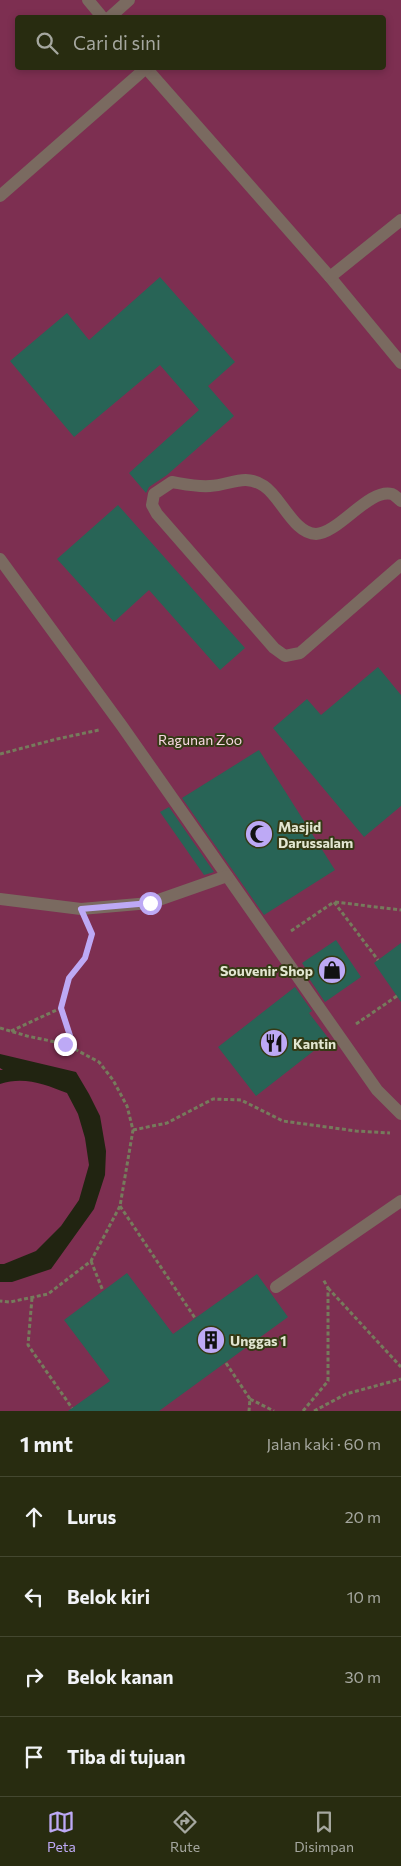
<!DOCTYPE html>
<html lang="id">
<meta charset="utf-8">
<style>
:root{--surface:#282c10;--page:#34381e;--text:#f1f3f6;--muted:#a5a79f;--line:#444830;--accent:#bda9f5}
body{margin:0;font-family:Commissioner,sans-serif;background:var(--page);color:var(--text)}
.stop{position:absolute;width:15px;height:15px;margin:-11px;border:4px solid #bda9f5;border-radius:50%;background:#fff}
.stop.end{background:#bda9f5;border-color:#fff;box-shadow:0 1px 5px #0008}
.list{margin:0;padding:0;list-style:none}
h2{display:flex;justify-content:space-between;align-items:center;height:65px;margin:0;padding:0 20px;font-size:21px}
h2 small{font-size:16px;font-weight:400;color:var(--muted)}
.list li{display:grid;grid-template-columns:32px 1fr auto;gap:15px;align-items:center;box-sizing:border-box;height:80px;padding:0 20px;border-top:1px solid var(--line)}
.list b{display:block;font-size:19px;white-space:nowrap}
.list em{font-size:16px;font-style:normal;color:var(--muted)}
.icon{flex:none;width:28px;height:28px;fill:none;stroke:currentColor;stroke-width:2;stroke-linecap:round;stroke-linejoin:round}
.map{position:relative;flex:none;width:401px;height:1411px;overflow:hidden}
.search{position:absolute;background:var(--surface);box-shadow:0 2px 8px #0003;left:15px;right:15px;top:15px;height:55px;display:flex;align-items:center;gap:12px;box-sizing:border-box;padding:0 18px;border-radius:5px;color:var(--muted);font-size:19px}
.sheet{height:385px;background:var(--surface)}
nav{display:flex;justify-content:space-around;align-items:center;box-sizing:border-box;height:70px;border-top:1px solid var(--line);background:var(--surface);font-size:14px;color:var(--muted)}
nav a{display:grid;justify-items:center;gap:2px}
nav .on{color:var(--accent)}
.map>svg:first-child{display:block}
</style>
<div class="map">
<svg width="401" height="1411" viewBox="0 0 401 1411">
<rect width="100%" height="100%" fill="#353a15"/>
<path fill="#7d2f51" fill-rule="evenodd" d="M0,0H401V1411H0ZM18,18H384V68H18Z"/>
<path fill="#212411" d="M0,1054L76,1072L89,1094L100,1116L106,1151L105,1175L94,1209L51,1269L12,1282H0V1264H4L36,1251L61,1226L79,1200L89,1165L85,1138L78,1114L67,1093C44,1084 24,1076 0,1084V1070H3L0,1068Z"/>
<g fill="#286456">
<polygon points="160,277 235,362 208,386 234,416 167,475 149,487 146,493 129,473 199,410 160,365 74,437 10,361 67,313 89,340"/>
<polygon points="118,505 245,648 220,670 149,590 114,622 57,559"/>
<polygon points="378,667 401,695 401,806 364,837 273,728 307,699 321,715"/>
<polygon points="259,750 335,870 264,915 182,798"/>
<polygon points="169,807 214,872 204,875 160,812"/>
<polygon points="336,940 361,977 325,1002 308,977 310,975 302,963"/>
<polygon points="401,943 401,1002 374,963"/>
<polygon points="295,987 312,1011 309,1013 329,1039 256,1096 218,1047"/>
<polygon points="127,1273 173,1334 257,1274 288,1317 159,1411 68,1411 110,1381 64,1320"/>
</g>
<g fill="none" stroke-linecap="round" stroke-linejoin="round">
<g stroke="#767b5c" stroke-width="3" stroke-dasharray="4 2.5" stroke-linecap="butt">
<polyline points="0,754 57,739 99,730"/>
<polyline points="335,902 401,910"/>
<polyline points="291,931 334,902 378,960"/>
<polyline points="356,1024 397,996"/>
<polyline points="0,1028 27,1036 65,1044 99,1062 113,1080 127,1106 133,1130 120,1206 91,1261 48,1294 10,1302 0,1301"/>
<polyline points="11,1031 61,1008"/>
<polyline points="73,1047 61,1008 69,978 85,958 92,934 89,928"/>
<polyline points="133,1130 167,1123 213,1099 241,1100 283,1121 356,1131 390,1133"/>
<polyline points="120,1206 195,1318"/>
<polyline points="91,1261 103,1291"/>
<polyline points="328,1288 401,1367"/>
<polyline points="32,1298 28,1345 72,1408"/>
<polyline points="226,1363 250,1399 249,1411"/>
<polyline points="250,1399 274,1411"/>
<polyline points="303,1411 328,1381 328,1288 323,1279"/>
<polyline points="314,1411 346,1394 401,1379"/>
</g>
<g stroke="#7a6a60" stroke-width="12">
<polyline points="88,0 103,18"/>
<polyline points="109,18 129,0"/>
<polyline points="146,68 330,277 401,363"/>
<polyline points="0,196 146,68"/>
<polyline points="330,277 401,220"/>
<path d="M401,501C398,499 395,495 392,494C369,488 339,533 316,534C294,534 281,497 264,486C244,473 231,485 210,486C197,487 184,484 172,482L154,494L152,505L157,514L274,648L285,656L300,653L401,565"/>
<polyline points="0,559 122,726 377,1090 401,1114"/>
<polyline points="0,899 81,909 150,903 227,876"/>
<polyline points="276,1287 401,1201"/>
</g>
</g>
<g fill="none" stroke-linecap="round" stroke-linejoin="round">
<polyline stroke="#bda9f5" stroke-width="6" points="65,1044 74,1048 61,1008 69,978 85,958 92,934 81,909 150,903"/>
</g>
<defs>
<symbol id="mosque-disc" viewBox="-11 -11 22 22"><circle r="9.5" fill="#bda9f5" stroke="#353a15"/><path d="M3.5-4.9A6 6 0 1 0 3.5 4.9A5 5 0 1 1 3.5-4.9Z" fill="#111"/></symbol>
<symbol id="shop-disc" viewBox="-11 -11 22 22"><circle r="9.5" fill="#bda9f5" stroke="#353a15"/><path d="M-5-2.5h2.3a2.7 3.5 0 0 1 5.4 0H5L5.5 6h-11ZM-1.5-2.5h3a1.5 2.3 0 0 0-3 0Z" fill="#111"/></symbol>
<symbol id="restaurant-disc" viewBox="-11 -11 22 22"><circle r="9.5" fill="#bda9f5" stroke="#353a15"/><path d="M-5-6h1v4h1v-4h1v4h1v-4h1v5L-1.5 .5V6h-2V.5L-5-1ZM5-6V6H3V1.5H1.5Q1.5-4 5-6Z" fill="#111"/></symbol>
<symbol id="building-disc" viewBox="-11 -11 22 22"><circle r="9.5" fill="#bda9f5" stroke="#353a15"/><path d="M-4-6H4V6H1V3H-1V6H-4ZM-2.5-4.3h1.7v1.8h-1.7ZM.8-4.3h1.7v1.8H.8ZM-2.5-1h1.7V.8h-1.7ZM.8-1h1.7V.8H.8Z" fill="#111"/></symbol>
</defs>
<g fill-rule="evenodd">
<use href="#mosque-disc" x="243" y="818" width="32" height="32"/>
<use href="#shop-disc" x="316" y="954" width="32" height="32"/>
<use href="#restaurant-disc" x="258" y="1027" width="32" height="32"/>
<use href="#building-disc" x="195" y="1324" width="32" height="32"/>
</g>
<g text-anchor="middle" dominant-baseline="central" stroke-width="4" stroke-linejoin="round" paint-order="stroke">
<g font-size="14" fill="#f9d8e3" stroke="#353a15">
<text x="200" y="739">Ragunan Zoo</text>
</g>
<g font-size="14" font-weight="bold" fill="#e2e6d1" stroke="#353a15" text-anchor="start">
<text x="278" y="826">Masjid<tspan x="278" dy="16">Darussalam</tspan></text>
<text x="313" y="970" text-anchor="end">Souvenir Shop</text>
<text x="293" y="1043">Kantin</text>
<text x="230" y="1340">Unggas 1</text>
</g>
</g>
</svg>
<div class="stop" style="left:150px;top:903px"></div>
<div class="stop end" style="left:65px;top:1044px"></div>
<div class="search"><svg class="icon" aria-label="search" viewBox="0 0 24 24"><circle cx="10" cy="10" r="6"/><path d="M15 15l6 6"/></svg>Cari di sini</div>
</div>
<section class="sheet">
<h2>1 mnt<small>Jalan kaki · 60 m</small></h2>
<ul class="list">
<li><svg class="icon" aria-label="ahead" viewBox="0 0 24 24"><path d="M12 20V5M6 11l6-6 6 6"/></svg><div><b>Lurus</b></div><em>20 m</em></li>
<li><svg class="icon" aria-label="left" viewBox="0 0 24 24"><path d="M17 20v-9H6M10 6l-5 5 5 5"/></svg><div><b>Belok kiri</b></div><em>10 m</em></li>
<li><svg class="icon" aria-label="right" viewBox="0 0 24 24"><path d="M7 20v-9h11M14 6l5 5-5 5"/></svg><div><b>Belok kanan</b></div><em>30 m</em></li>
<li><svg class="icon" aria-label="arrive" viewBox="0 0 24 24"><path d="M6 21V4h12l-3 4 3 4H6"/></svg><div><b>Tiba di tujuan</b></div></li>
</ul>
</section>
<nav>
<a class="on"><svg class="icon" aria-label="map" viewBox="0 0 24 24"><path d="M3 6l6-2 6 2 6-2v14l-6 2-6-2-6 2zM9 4v14M15 6v14"/></svg>Peta</a>
<a><svg class="icon" aria-label="directions" viewBox="0 0 24 24"><path d="M12 3l9 9-9 9-9-9zM9 14v-3h6M13 9l2 2-2 2"/></svg>Rute</a>
<a><svg class="icon" aria-label="saved" viewBox="0 0 24 24"><path d="M7 4h10v16l-5-4-5 4z"/></svg>Disimpan</a>
</nav>
